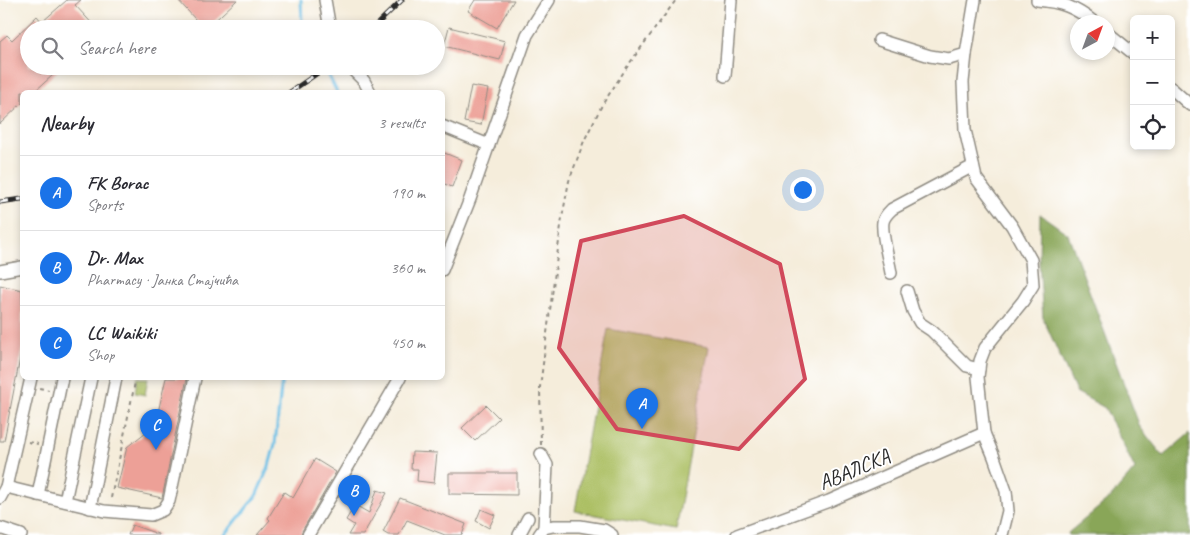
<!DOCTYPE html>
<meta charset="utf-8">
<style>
:root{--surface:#fff;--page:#f7f7f7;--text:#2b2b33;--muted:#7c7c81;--line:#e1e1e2;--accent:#1a73e8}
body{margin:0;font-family:Caveat,sans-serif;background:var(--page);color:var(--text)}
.controls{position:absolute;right:15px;top:15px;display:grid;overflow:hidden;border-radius:8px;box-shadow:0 2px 8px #0003}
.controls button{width:45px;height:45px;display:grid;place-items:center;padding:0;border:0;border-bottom:1px solid var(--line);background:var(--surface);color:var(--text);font:25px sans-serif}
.compass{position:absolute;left:1070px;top:15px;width:45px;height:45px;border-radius:50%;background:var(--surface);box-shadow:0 2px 8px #0003;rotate:41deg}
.you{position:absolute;left:802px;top:189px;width:18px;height:18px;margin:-12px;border:4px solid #fff;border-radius:50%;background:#1a73e8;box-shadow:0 0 0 8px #1a73e833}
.badge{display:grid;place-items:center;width:32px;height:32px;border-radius:50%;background:var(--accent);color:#fff;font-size:16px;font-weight:700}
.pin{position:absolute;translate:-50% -41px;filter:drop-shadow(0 1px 2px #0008)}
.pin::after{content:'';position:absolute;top:26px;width:18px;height:15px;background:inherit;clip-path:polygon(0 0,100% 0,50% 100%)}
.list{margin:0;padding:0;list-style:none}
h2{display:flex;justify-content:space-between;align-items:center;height:65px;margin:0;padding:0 20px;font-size:21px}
h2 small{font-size:16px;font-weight:400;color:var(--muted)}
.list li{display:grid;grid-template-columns:32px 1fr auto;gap:15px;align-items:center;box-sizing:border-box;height:75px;padding:0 20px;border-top:1px solid var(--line)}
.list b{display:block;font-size:19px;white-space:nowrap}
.list p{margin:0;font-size:16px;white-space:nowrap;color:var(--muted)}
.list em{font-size:16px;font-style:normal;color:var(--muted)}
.icon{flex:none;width:28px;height:28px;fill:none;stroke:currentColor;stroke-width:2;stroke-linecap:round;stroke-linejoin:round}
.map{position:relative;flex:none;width:1190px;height:535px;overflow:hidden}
.search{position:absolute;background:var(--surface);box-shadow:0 2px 8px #0003;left:20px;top:20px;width:425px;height:55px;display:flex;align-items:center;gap:12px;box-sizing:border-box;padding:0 18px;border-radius:28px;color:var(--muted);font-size:19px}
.panel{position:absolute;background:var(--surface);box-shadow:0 2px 8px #0003;left:20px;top:90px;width:425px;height:290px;border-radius:8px}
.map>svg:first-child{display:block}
</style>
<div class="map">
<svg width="1190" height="535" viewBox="0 0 1190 535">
<rect width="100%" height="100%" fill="#fff"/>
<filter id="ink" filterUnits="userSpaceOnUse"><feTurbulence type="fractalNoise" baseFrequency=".02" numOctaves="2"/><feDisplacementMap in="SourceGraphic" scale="10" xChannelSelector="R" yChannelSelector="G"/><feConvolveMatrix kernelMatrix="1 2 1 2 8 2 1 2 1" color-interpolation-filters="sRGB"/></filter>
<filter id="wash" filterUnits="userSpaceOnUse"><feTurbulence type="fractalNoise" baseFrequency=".0096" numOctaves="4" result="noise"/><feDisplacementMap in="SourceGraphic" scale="20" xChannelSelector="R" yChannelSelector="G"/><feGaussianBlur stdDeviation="1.12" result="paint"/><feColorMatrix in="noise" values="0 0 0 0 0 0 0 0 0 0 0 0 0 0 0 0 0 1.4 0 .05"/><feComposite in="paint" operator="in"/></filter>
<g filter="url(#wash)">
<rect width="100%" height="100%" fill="#f5eddb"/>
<g fill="#acbf63" stroke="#6c7547">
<polygon points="608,329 709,347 676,530 575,511"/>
<polygon points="137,378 148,378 145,395 135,393"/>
</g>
<polygon fill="#89a659" stroke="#5a6842" points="1040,214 1068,234 1140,427 1163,456 1190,433 1190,535 1069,535 1068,533 1110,498 1135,469 1105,408 1076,392 1043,318 1039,262"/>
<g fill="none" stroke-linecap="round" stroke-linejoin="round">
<g stroke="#68bee5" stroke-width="3">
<polyline points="301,0 302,22 305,29"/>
<polyline points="324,66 337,92"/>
<polyline points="225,535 256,496 269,466 275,444 282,378"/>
</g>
</g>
<g id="blocks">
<g fill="#eda097">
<polygon points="67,0 81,0 75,5 97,29 29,29 29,66 63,66 34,92 22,92 22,103 0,124 0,41 7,35 12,40 37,16 42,22"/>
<polygon points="178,0 237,0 206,29 204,29"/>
<polygon points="475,0 514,0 497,28 468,11"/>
<polygon points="449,27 505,41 500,60 444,46"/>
<polygon points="471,86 488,89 481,125 464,122"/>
<polygon points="442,152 462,160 452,187 442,183"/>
<polygon points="0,285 22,290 22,348 4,441 0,441"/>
<polygon points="166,378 187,378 162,498 117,488 127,447 155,425"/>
<polygon points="486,405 499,418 475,441 462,428"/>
<polygon points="412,452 437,453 434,483 417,481 418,469 411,469"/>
<polygon points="315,459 336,472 302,531 301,535 257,535 270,520 268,518 284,492 293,498"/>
<polygon points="449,473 517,473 517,495 449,494"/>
<polygon points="377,490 387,493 363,535 348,535 354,525 346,520 355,505 369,513"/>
<polygon points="400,498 466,524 462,535 445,535 407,520 399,535 388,535 383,532"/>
<polygon points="481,509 495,515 489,528 476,521"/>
<polygon points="132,525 158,534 158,535 128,535"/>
</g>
</g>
</g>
<g filter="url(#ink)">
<use href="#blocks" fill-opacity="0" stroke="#908c83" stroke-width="1"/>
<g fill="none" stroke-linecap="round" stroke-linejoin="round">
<defs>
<g id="minor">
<polyline points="325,0 330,29"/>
<polyline points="975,0 966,54 963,82 965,130 976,178 1012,226 1031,260 1033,285 1023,301 985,348 980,361 978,377 984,433 994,457 1006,491 1008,511 1002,535"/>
<path d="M1037,0C1062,2 1074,7 1094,22"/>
<polyline points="1108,33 1134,54"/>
<polyline points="879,40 930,56 949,59 966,54"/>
<polyline points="349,66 364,81 370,92"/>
<polyline points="725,76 731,0"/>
<polyline points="1171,88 1190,105"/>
<polyline points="442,126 489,145"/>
<polyline points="442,270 470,199 527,35 549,0"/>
<polyline points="0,271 22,267"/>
<path d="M891,273C889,260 881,234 883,222C884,216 888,213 892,209L973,166"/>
<polyline points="907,291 913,311 920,323 932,331 967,366 979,369"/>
<polyline points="541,454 547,465 544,528"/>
<polyline points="6,487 104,511 151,515 163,510 169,501 195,378"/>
<polyline points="38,495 62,378"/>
<polyline points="0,498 6,487 31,378"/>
<polyline points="65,501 91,378"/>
<polyline points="90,508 116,378"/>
<polyline points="0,528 21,535"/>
<polyline points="308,535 400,378"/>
<polyline points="519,535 528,518"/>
<polyline points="539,535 544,528 553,526 580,526 604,530 612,535"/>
<polyline points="737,535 829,501 984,433"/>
</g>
</defs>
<use href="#minor" stroke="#908c83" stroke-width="14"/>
<g stroke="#908c83" stroke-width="2" stroke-dasharray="4 4" stroke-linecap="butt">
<polyline points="39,388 49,390"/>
<polyline points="28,442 38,444"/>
<polyline points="541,445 540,387 562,218 569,181 584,141 602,105 629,64 676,0"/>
<polyline points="111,498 136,378"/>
</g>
<use href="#minor" stroke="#fff" stroke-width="11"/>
<defs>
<g id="rail">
<polyline points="372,29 402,0"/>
<polyline points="290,92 328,66"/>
<polyline points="0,202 22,199"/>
</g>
</defs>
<use href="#rail" stroke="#2b2b2b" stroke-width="5"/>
<use href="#rail" stroke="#fff" stroke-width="3" stroke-dasharray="9" stroke-linecap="butt"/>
</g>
</g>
<path fill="#d1495b" fill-opacity="0.2" stroke="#d1495b" stroke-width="4" stroke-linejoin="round" d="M684,216L780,264L805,379L739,449L617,429L559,348L581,241Z"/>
<g text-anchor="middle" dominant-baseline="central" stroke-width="4" stroke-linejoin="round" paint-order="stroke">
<g font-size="21" fill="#2b2b2b" stroke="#fff">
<text transform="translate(854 469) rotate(-23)">АВАЛСКА</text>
</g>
</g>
</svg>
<div class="controls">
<button>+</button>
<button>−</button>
<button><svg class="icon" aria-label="locate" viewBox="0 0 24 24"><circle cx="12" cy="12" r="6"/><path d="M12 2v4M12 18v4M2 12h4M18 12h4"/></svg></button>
</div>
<svg class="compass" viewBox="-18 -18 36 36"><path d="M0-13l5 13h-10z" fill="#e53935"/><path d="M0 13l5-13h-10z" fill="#7c7c81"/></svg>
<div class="you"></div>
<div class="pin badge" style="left:642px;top:429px">A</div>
<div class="pin badge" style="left:354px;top:516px">B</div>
<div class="pin badge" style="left:156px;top:450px">C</div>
<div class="search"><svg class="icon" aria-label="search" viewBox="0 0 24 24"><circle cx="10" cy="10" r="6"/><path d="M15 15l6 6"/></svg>Search here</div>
<section class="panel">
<h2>Nearby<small>3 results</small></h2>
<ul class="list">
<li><span class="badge">A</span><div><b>FK Borac</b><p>Sports</p></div><em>190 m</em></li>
<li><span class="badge">B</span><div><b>Dr. Max</b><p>Pharmacy · Јанка Стајчића</p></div><em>360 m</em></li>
<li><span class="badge">C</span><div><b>LC Waikiki</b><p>Shop</p></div><em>450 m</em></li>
</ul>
</section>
</div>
